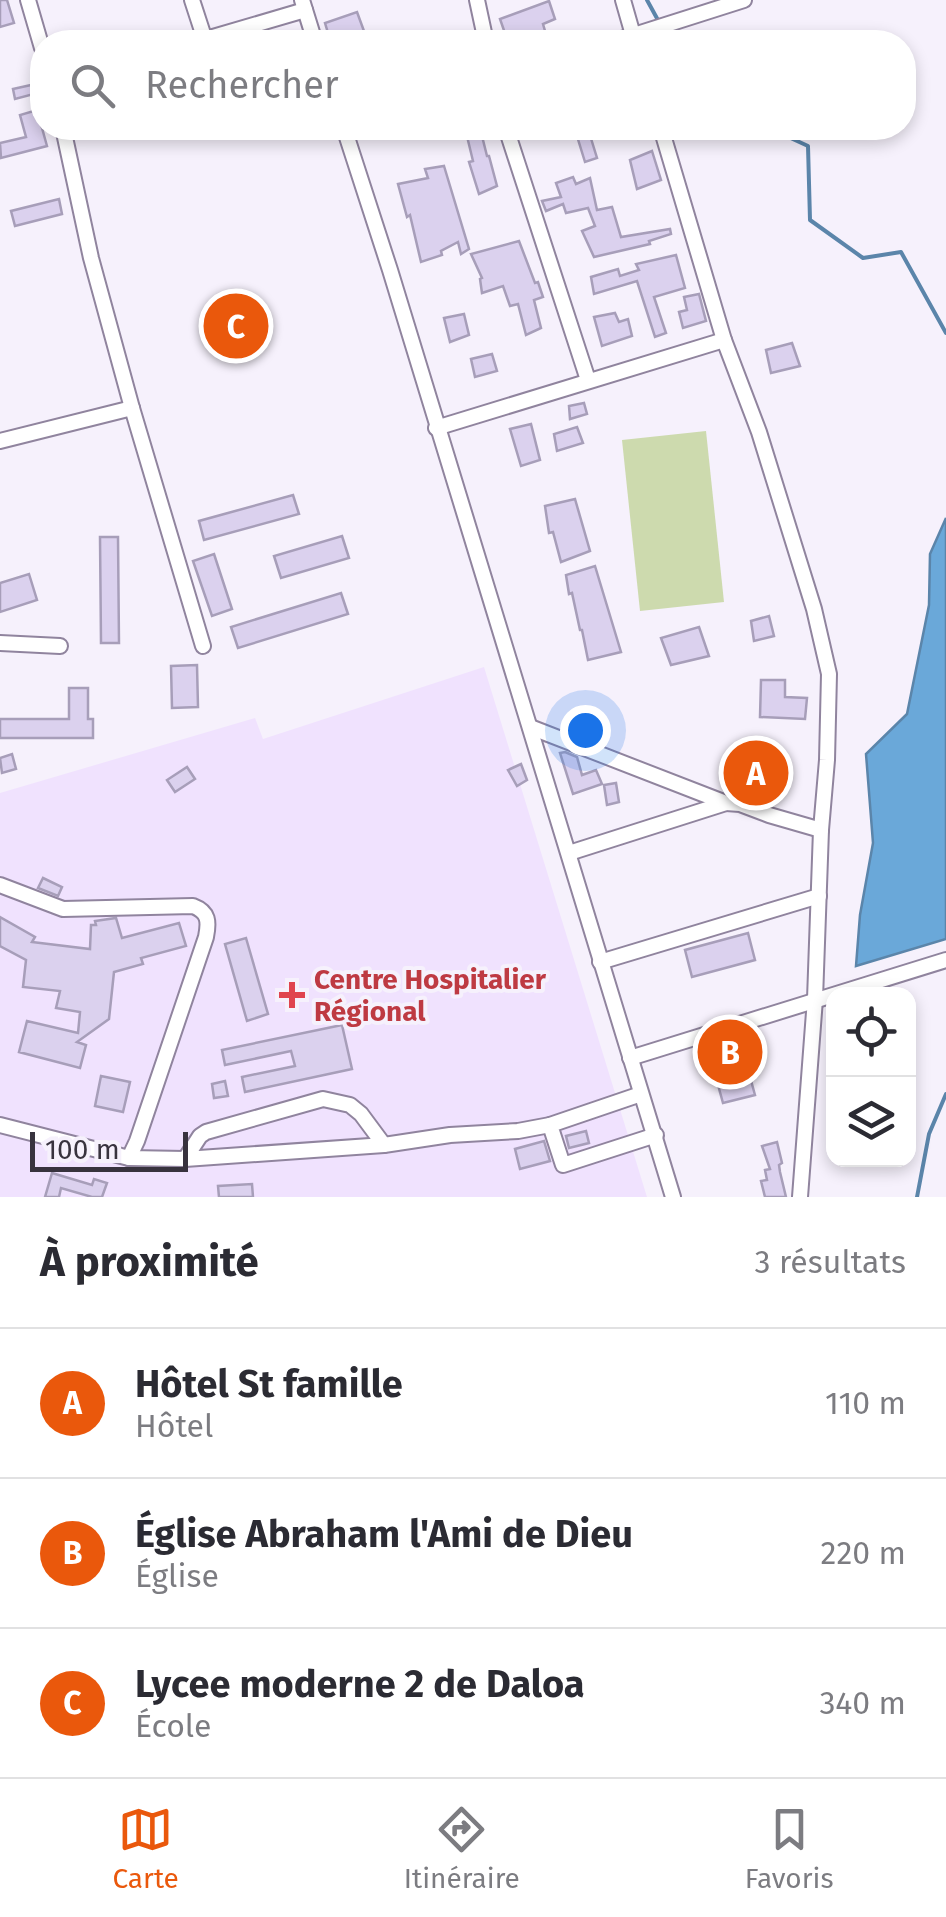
<!DOCTYPE html>
<html lang="fr">
<meta charset="utf-8">
<style>
:root{--surface:#fff;--page:#f2f2f3;--text:#2b2b33;--muted:#7c7c81;--line:#e1e1e2;--accent:#ea580c}
body{margin:0;font-family:"Fira Sans",sans-serif;background:var(--page);color:var(--text)}
.controls{position:absolute;right:30px;bottom:30px;display:grid;overflow:hidden;border-radius:20px;box-shadow:0 5px 15px #0003}
.controls button{width:90px;height:90px;display:grid;place-items:center;padding:0;border:0;border-bottom:2px solid var(--line);background:var(--surface);color:var(--text);font:50px sans-serif}
.scale{position:absolute;left:30px;bottom:25px;width:158px;box-sizing:border-box;padding-left:10px;border:5px solid #38333e;border-top:0;font-size:28px;line-height:35px;white-space:nowrap;color:#38333e;-webkit-text-stroke:8px #f6f1fc;paint-order:stroke}
.you{position:absolute;left:585px;top:730px;width:35px;height:35px;margin:-25px;border:8px solid #fff;border-radius:50%;background:#1a73e8;box-shadow:0 0 0 15px #1a73e833}
.badge{display:grid;place-items:center;width:65px;height:65px;border-radius:50%;background:var(--accent);color:#fff;font-size:32px;font-weight:700}
.pin{position:absolute;translate:-50% -50%;border:5px solid #fff;box-shadow:0 2px 10px #0006}
.list{margin:0;padding:0;list-style:none}
h2{display:flex;justify-content:space-between;align-items:center;height:130px;margin:0;padding:0 40px;font-size:42px}
h2 small{font-size:32px;font-weight:400;color:var(--muted)}
.list li{display:grid;grid-template-columns:65px 1fr auto;gap:30px;align-items:center;box-sizing:border-box;height:150px;padding:0 40px;border-top:2px solid var(--line)}
.list b{display:block;font-size:38px;white-space:nowrap}
.list p{margin:0;font-size:32px;white-space:nowrap;color:var(--muted)}
.list em{font-size:32px;font-style:normal;color:var(--muted)}
.icon{flex:none;width:55px;height:55px;fill:none;stroke:currentColor;stroke-width:2;stroke-linecap:round;stroke-linejoin:round}
.map{position:relative;flex:none;width:946px;height:1197px;overflow:hidden}
.search{position:absolute;background:var(--surface);box-shadow:0 5px 15px #0003;left:30px;right:30px;top:30px;height:110px;display:flex;align-items:center;gap:25px;box-sizing:border-box;padding:0 35px;border-radius:40px;color:var(--muted);font-size:38px}
.sheet{height:580px;background:var(--surface)}
nav{display:flex;justify-content:space-around;align-items:center;box-sizing:border-box;height:140px;border-top:2px solid var(--line);background:var(--surface);font-size:28px;color:var(--muted)}
nav a{display:grid;justify-items:center;gap:5px}
nav .on{color:var(--accent)}
.map>svg:first-child{display:block}
</style>
<div class="map">
<svg width="946" height="1197" viewBox="0 0 946 1197">
<rect width="100%" height="100%" fill="#f6f1fc"/>
<polygon fill="#f0e2fe" points="484,667 647,1197 0,1197 0,793 255,718 263,739"/>
<polygon fill="#cddaae" points="706,431 724,602 640,611 622,440"/>
<polygon fill="#6aa8d9" stroke="#5b85aa" stroke-width="2.5" points="946,518 946,939 856,966 860,915 873,843 866,754 907,714 929,605 930,554"/>
<g fill="none" stroke-linecap="round" stroke-linejoin="round">
<g stroke="#5b85aa" stroke-width="4">
<polyline points="647,0 659,22"/>
<polyline points="664,30 671,42"/>
<polyline points="769,128 808,146 810,220 863,258 901,252 946,333"/>
<polyline points="917,1197 929,1134 946,1094"/>
</g>
</g>
<g fill="#dbd1ee" stroke="#a79eb9" stroke-width="2.5">
<polygon points="0,0 7,0 14,23 0,27"/>
<polygon points="549,1 555,19 543,24 545,31 516,39 517,42 508,42 500,19"/>
<polygon points="357,12 368,42 325,42 324,35 328,33 325,23"/>
<polygon points="31,85 34,94 15,99 13,89"/>
<polygon points="37,110 47,146 1,158 0,143 26,137 20,115"/>
<polygon points="465,128 480,128 487,156 489,156 497,186 479,194 469,162 473,161"/>
<polygon points="589,132 597,158 585,162 577,136"/>
<polygon points="652,151 661,180 637,189 630,160"/>
<polygon points="444,166 469,249 461,254 458,242 441,251 442,255 421,262 410,215 407,217 398,184 428,178 425,169"/>
<polygon points="573,177 576,184 590,178 597,210 612,207 621,237 670,229 671,234 649,241 650,244 594,257 582,231 595,226 588,208 566,213 563,204 546,211 542,201 561,197 556,183"/>
<polygon points="59,199 62,214 15,226 11,211"/>
<polygon points="519,241 535,283 538,282 543,297 534,300 541,328 526,335 518,304 510,306 503,286 482,293 480,279 482,278 471,254"/>
<polygon points="676,255 685,288 654,297 666,333 655,337 637,281 594,294 591,277 618,269 620,276 639,270 636,264"/>
<polygon points="699,294 706,321 683,328 679,312 687,310 684,297"/>
<polygon points="615,313 619,322 628,319 632,336 602,346 594,317"/>
<polygon points="464,314 469,335 450,342 444,318"/>
<polygon points="792,343 800,366 771,373 766,350"/>
<polygon points="492,354 497,371 475,377 471,359"/>
<polygon points="584,403 587,414 570,419 569,406"/>
<polygon points="531,424 540,460 521,466 510,429"/>
<polygon points="577,427 583,443 557,451 554,434"/>
<polygon points="293,495 299,514 204,540 199,521"/>
<polygon points="575,499 590,551 561,562 553,532 549,533 545,506"/>
<polygon points="342,536 349,558 281,578 274,556"/>
<polygon points="100,537 118,537 119,643 101,643"/>
<polygon points="214,554 232,609 212,616 193,561"/>
<polygon points="595,566 621,652 588,660 582,630 580,630 572,593 569,594 566,575"/>
<polygon points="29,574 37,600 0,612 0,583"/>
<polygon points="341,593 348,614 238,648 231,627"/>
<polygon points="769,616 774,636 754,641 751,621"/>
<polygon points="699,627 709,656 671,665 661,638"/>
<polygon points="197,665 198,707 172,708 171,666"/>
<polygon points="761,680 785,680 785,697 807,698 805,719 760,717"/>
<polygon points="69,688 88,688 88,719 93,719 93,738 0,738 0,719 69,719"/>
<polygon points="565,752 577,757 582,775 596,770 602,784 573,794 560,753"/>
<polygon points="12,754 16,769 2,773 0,758"/>
<polygon points="521,764 527,780 517,786 508,770"/>
<polygon points="187,767 195,779 175,792 167,780"/>
<polygon points="616,783 619,802 607,805 604,785"/>
<polygon points="43,878 62,887 58,896 38,888"/>
<polygon points="0,917 35,937 32,942 90,949 91,925 96,925 95,921 116,918 122,938 179,923 186,946 141,958 143,964 114,972 109,1019 77,1042 86,1045 80,1068 19,1052 27,1021 78,1033 80,1012 56,1008 60,991 23,987 26,960 0,946"/>
<polygon points="748,933 755,960 692,977 685,950"/>
<polygon points="246,938 268,1014 247,1021 225,944"/>
<polygon points="342,1025 352,1069 245,1092 242,1077 295,1066 291,1051 225,1065 222,1050"/>
<polygon points="752,1051 756,1064 747,1066 755,1095 723,1103 715,1074 704,1077 701,1064"/>
<polygon points="101,1076 130,1082 123,1112 95,1106"/>
<polygon points="225,1081 228,1096 214,1098 212,1084"/>
<polygon points="586,1131 589,1143 569,1148 566,1136"/>
<polygon points="544,1141 550,1161 520,1169 515,1149"/>
<polygon points="777,1142 782,1163 779,1165 780,1172 786,1197 765,1197 761,1181 767,1180 765,1170 770,1169 762,1146"/>
<polygon points="52,1173 92,1185 94,1179 107,1183 102,1197 92,1197 61,1188 59,1197 45,1197"/>
<polygon points="252,1184 253,1197 219,1197 218,1186"/>
</g>
<g fill="none" stroke-linecap="round" stroke-linejoin="round">
<defs>
<g id="minor">
<polyline points="28,0 42,48"/>
<polyline points="192,0 205,40"/>
<polyline points="302,0 315,42"/>
<polyline points="477,0 486,42"/>
<polyline points="623,0 635,42"/>
<polyline points="196,42 305,10"/>
<polyline points="612,42 744,0"/>
<polyline points="63,128 91,258 132,408 203,646"/>
<polyline points="344,128 390,270 673,1197"/>
<polyline points="506,128 588,380"/>
<polyline points="661,128 724,340 759,432 814,609 829,674 827,760 821,830 815,999 800,1197"/>
<polyline points="436,428 724,340"/>
<polyline points="0,441 132,408"/>
<polyline points="0,643 60,646"/>
<polyline points="530,727 726,803 740,804 769,815 821,830"/>
<polyline points="569,853 726,803"/>
<path d="M0,885L63,909L193,906C209,912 209,922 206,937L137,1141L129,1158"/>
<polyline points="600,962 819,896"/>
<polyline points="630,1058 946,960"/>
<polyline points="641,1094 550,1125 563,1165 656,1135"/>
<polyline points="0,1125 129,1158 185,1159 384,1145 450,1135 518,1131 550,1125"/>
<polyline points="185,1159 200,1136 206,1132 323,1099 350,1105 361,1114 384,1145"/>
</g>
</defs>
<use href="#minor" stroke="#90849e" stroke-width="18"/>
<use href="#minor" stroke="#fff" stroke-width="14"/>
</g>
<path fill="#e0444e" stroke="#f6f1fc" stroke-width="4" d="M287 980h10v10h10v10h-10v10h-10v-10h-10v-10h10z"/>
<g text-anchor="middle" dominant-baseline="central" stroke-width="8" stroke-linejoin="round" paint-order="stroke">
<g font-size="28" font-weight="bold" fill="#be3a42" stroke="#f6f1fc" text-anchor="start">
<text x="314" y="979">Centre Hospitalier<tspan x="314" dy="32">Régional</tspan></text>
</g>
</g>
</svg>
<div class="controls">
<button><svg class="icon" aria-label="locate" viewBox="0 0 24 24"><circle cx="12" cy="12" r="6"/><path d="M12 2v4M12 18v4M2 12h4M18 12h4"/></svg></button>
<button><svg class="icon" aria-label="layers" viewBox="0 0 24 24"><path d="M12 4l9 5-9 5-9-5zM3 14l9 5 9-5"/></svg></button>
</div>
<div class="scale">100 m</div>
<div class="you"></div>
<div class="pin badge" style="left:756px;top:773px">A</div>
<div class="pin badge" style="left:730px;top:1052px">B</div>
<div class="pin badge" style="left:236px;top:326px">C</div>
<div class="search"><svg class="icon" aria-label="search" viewBox="0 0 24 24"><circle cx="10" cy="10" r="6"/><path d="M15 15l6 6"/></svg>Rechercher</div>
</div>
<section class="sheet">
<h2>À proximité<small>3 résultats</small></h2>
<ul class="list">
<li><span class="badge">A</span><div><b>Hôtel St famille</b><p>Hôtel</p></div><em>110 m</em></li>
<li><span class="badge">B</span><div><b>Église Abraham l'Ami de Dieu</b><p>Église</p></div><em>220 m</em></li>
<li><span class="badge">C</span><div><b>Lycee moderne 2 de Daloa</b><p>École</p></div><em>340 m</em></li>
</ul>
</section>
<nav>
<a class="on"><svg class="icon" aria-label="map" viewBox="0 0 24 24"><path d="M3 6l6-2 6 2 6-2v14l-6 2-6-2-6 2zM9 4v14M15 6v14"/></svg>Carte</a>
<a><svg class="icon" aria-label="directions" viewBox="0 0 24 24"><path d="M12 3l9 9-9 9-9-9zM9 14v-3h6M13 9l2 2-2 2"/></svg>Itinéraire</a>
<a><svg class="icon" aria-label="saved" viewBox="0 0 24 24"><path d="M7 4h10v16l-5-4-5 4z"/></svg>Favoris</a>
</nav>
